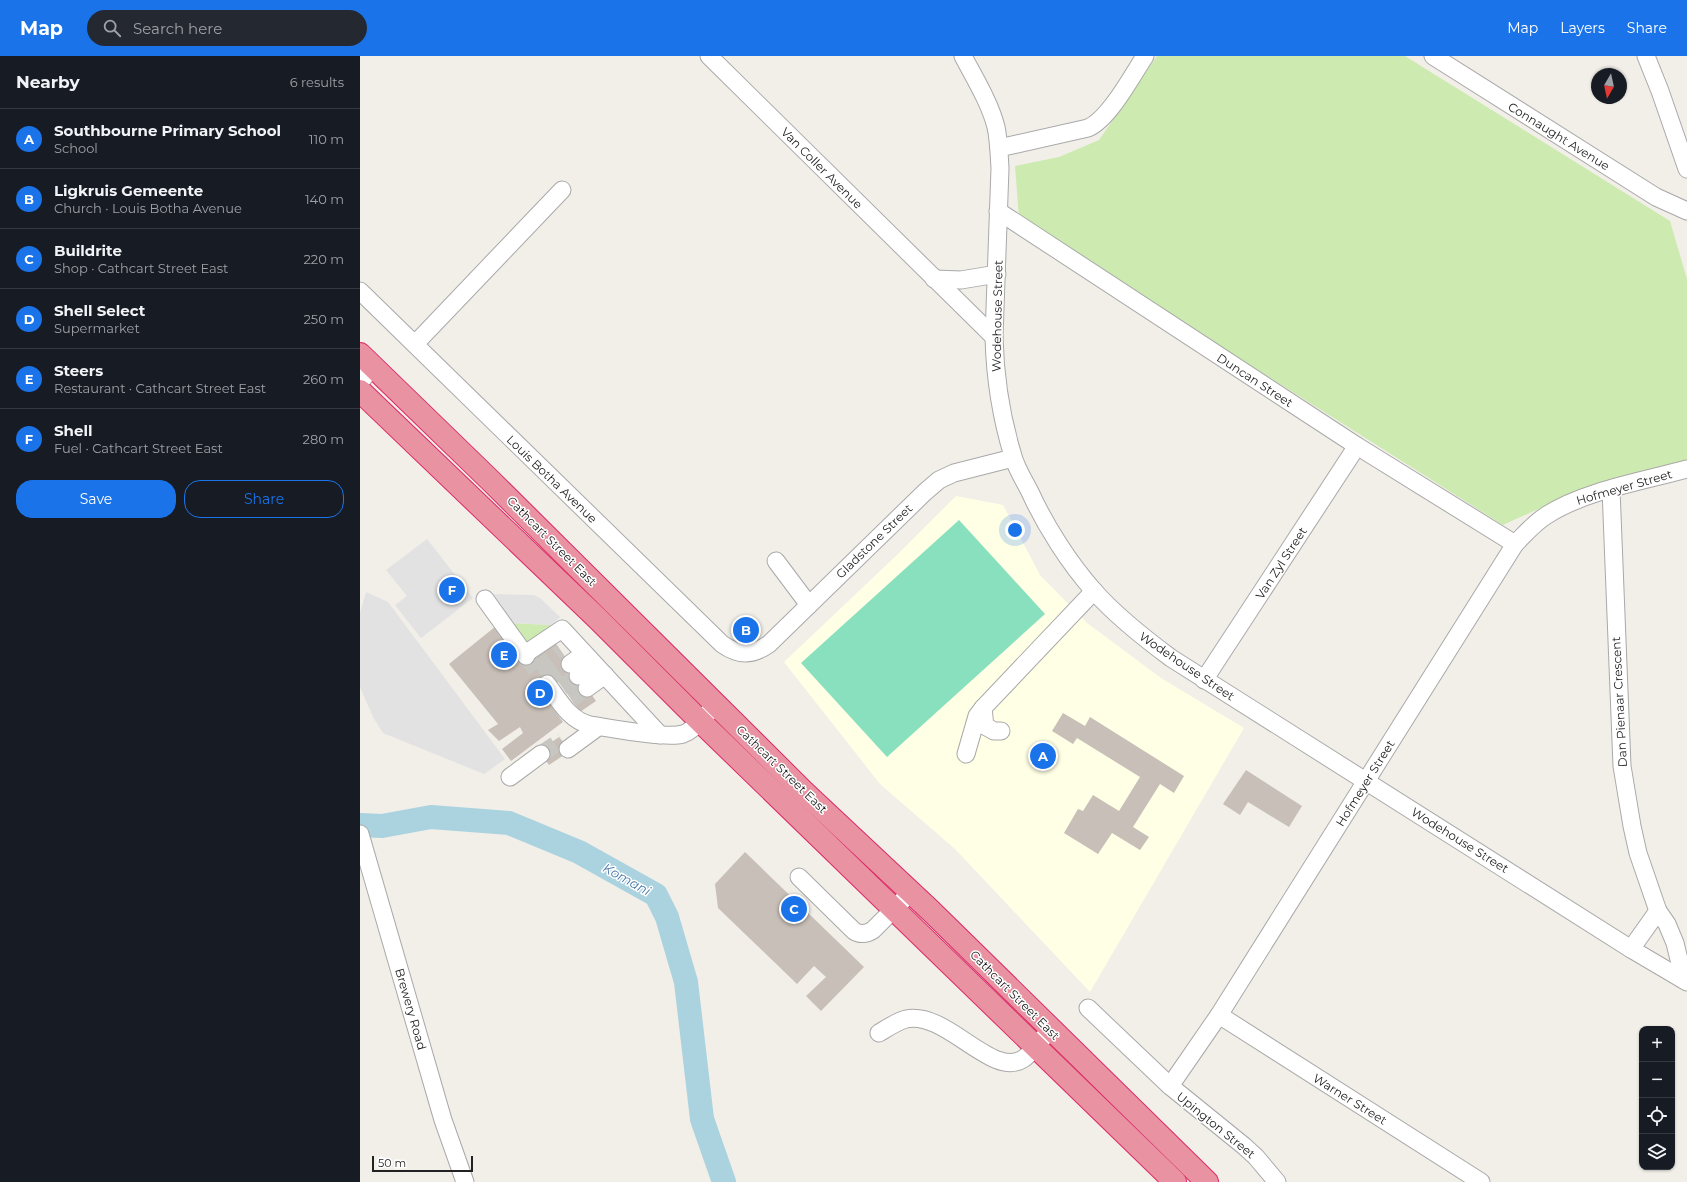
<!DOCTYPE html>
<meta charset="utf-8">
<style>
:root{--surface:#171b24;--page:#242831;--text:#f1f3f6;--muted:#9ea1a6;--line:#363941;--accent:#1a73e8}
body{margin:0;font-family:Montserrat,sans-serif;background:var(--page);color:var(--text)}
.controls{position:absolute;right:12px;bottom:12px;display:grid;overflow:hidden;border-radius:8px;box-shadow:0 1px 3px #0004}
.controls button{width:36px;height:36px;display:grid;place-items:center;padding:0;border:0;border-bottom:1px solid var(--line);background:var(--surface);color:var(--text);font:20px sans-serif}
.compass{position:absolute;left:1231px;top:12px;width:36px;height:36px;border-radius:50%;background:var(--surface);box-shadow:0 1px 3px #0004;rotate:189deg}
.scale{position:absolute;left:12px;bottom:10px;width:101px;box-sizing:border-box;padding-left:4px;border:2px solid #222;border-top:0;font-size:11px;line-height:14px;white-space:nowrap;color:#222;-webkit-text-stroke:3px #fff;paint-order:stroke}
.you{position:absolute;left:655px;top:474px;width:14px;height:14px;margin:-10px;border:3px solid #fff;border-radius:50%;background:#1a73e8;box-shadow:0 0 0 6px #1a73e833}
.badge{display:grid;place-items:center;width:26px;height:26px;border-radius:50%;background:var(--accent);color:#fff;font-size:13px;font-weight:700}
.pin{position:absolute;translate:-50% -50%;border:2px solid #fff;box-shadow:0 1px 4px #0006}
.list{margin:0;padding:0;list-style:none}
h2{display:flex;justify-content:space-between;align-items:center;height:52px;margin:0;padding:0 16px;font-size:17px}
h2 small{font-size:13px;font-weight:400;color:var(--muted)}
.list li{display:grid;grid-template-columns:26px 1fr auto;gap:12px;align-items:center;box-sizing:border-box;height:60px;padding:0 16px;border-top:1px solid var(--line)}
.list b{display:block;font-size:15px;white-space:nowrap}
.list p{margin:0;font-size:13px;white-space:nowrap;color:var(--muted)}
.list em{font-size:13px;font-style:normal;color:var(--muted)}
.actions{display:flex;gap:8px;padding:12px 16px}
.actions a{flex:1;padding:9px 0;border:1px solid var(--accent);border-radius:16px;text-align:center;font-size:14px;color:var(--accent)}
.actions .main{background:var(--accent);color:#fff}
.icon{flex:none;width:22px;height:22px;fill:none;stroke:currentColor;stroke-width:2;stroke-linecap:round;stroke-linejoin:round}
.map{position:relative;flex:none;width:1327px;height:1126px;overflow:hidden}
header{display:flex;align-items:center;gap:24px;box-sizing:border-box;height:56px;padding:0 20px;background:var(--accent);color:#fff}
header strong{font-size:19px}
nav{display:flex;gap:22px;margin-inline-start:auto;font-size:14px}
.search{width:280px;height:36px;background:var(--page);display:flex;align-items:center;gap:10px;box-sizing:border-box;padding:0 14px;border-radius:22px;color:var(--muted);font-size:15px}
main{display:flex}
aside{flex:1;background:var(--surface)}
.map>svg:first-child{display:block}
</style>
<header>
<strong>Map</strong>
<div class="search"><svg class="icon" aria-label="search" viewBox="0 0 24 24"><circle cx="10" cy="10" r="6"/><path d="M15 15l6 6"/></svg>Search here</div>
<nav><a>Map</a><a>Layers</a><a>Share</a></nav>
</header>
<main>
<aside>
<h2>Nearby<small>6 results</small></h2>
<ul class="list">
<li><span class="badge">A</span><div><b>Southbourne Primary School</b><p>School</p></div><em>110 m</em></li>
<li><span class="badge">B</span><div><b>Ligkruis Gemeente</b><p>Church · Louis Botha Avenue</p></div><em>140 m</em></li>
<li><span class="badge">C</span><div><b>Buildrite</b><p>Shop · Cathcart Street East</p></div><em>220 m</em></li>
<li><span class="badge">D</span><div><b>Shell Select</b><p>Supermarket</p></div><em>250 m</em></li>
<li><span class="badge">E</span><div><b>Steers</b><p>Restaurant · Cathcart Street East</p></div><em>260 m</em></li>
<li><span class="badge">F</span><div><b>Shell</b><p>Fuel · Cathcart Street East</p></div><em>280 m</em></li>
</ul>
<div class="actions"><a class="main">Save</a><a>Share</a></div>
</aside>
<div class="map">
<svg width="1327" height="1126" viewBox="0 0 1327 1126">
<rect width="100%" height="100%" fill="#f2efe9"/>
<polygon fill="#ffffe5" points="596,440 643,449 680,519 727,567 801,622 884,672 730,936 595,793 520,728 424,606 538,498"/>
<g fill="#cdebb0">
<polygon points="797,0 1045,0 1310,165 1327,223 1327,406 1216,436 1143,469 659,163 655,110 699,101 739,84"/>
<polygon points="151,567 191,569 167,587"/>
</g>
<polygon fill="#88e0be" points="599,464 685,558 527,701 441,607"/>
<g fill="#e2e2e2">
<polygon points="67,483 113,542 61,582 35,549 47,540 26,514"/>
<polygon points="6,536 28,546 145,703 124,718 23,677 13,661 0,631 0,557"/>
<polygon points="129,538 174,539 180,542 200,561 191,569 151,567"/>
</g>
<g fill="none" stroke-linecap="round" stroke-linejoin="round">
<polyline stroke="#aad3df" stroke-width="24" points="0,769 22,770 71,761 149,767 219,796 296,839 307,861 326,926 342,1063 364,1126"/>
</g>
<g fill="#c7bfb8">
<polygon points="136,570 160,604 192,582 236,645 220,656 196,621 179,633 203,666 151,705 142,693 163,677 160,671 139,685 128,674 138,668 89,608"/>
<polygon points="703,657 725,670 730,661 824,720 814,737 800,728 773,771 789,781 780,794 752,777 738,798 704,777 718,753 723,755 733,739 759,755 780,721 717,682 713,688 692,675"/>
<polygon points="199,681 210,695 189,709 179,695"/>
<polygon points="886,714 942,750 929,771 888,746 880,759 863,748"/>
<polygon points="385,796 504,911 461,955 446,940 466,921 454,910 437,928 358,852 355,828"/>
</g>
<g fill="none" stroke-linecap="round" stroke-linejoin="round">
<g stroke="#c8c6c1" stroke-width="17" stroke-dasharray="17 8" stroke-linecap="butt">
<polyline points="166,600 187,628"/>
<polyline points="177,614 201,596"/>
<polyline points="185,625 210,608"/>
<polyline points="202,631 218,620"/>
<polyline points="211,643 227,632"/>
<polyline points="181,698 202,684"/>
</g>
<defs>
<g id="minor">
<polyline points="349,0 634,281"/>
<path d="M603,0C615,23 630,47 636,71C639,85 639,98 640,112L634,281C635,321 641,361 653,400C656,412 664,424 670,436C685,469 709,507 734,535C756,560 784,582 811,602L1271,893L1327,926"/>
<polyline points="1073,0 1296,141 1327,155"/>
<polyline points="1286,0 1300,35 1327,113"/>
<path d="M639,92L728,72C749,63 772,20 785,0"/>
<polyline points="638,155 997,390 1155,488"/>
<polyline points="574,223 601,224 637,218"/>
<path d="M0,235L362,588C379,600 392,600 409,588L565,436L579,424L594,417L653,402"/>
<polyline points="55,288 202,134"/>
<polyline points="0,326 13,311"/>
<polyline points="1251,433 1262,710 1272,770 1278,797 1298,855 1307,868 1315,887 1324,924"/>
<polyline points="416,505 449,549"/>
<polyline points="125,543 166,600"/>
<polyline points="165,598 202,573 300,679"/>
<polyline points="210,608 224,598"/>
<polyline points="218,620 234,608"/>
<polyline points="844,624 997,390"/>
<path d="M187,628C199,644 209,664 230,669C251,672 305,683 323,678C333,675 341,663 349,656"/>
<polyline points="227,632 245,619"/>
<polyline points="623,652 625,670 634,675 641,675"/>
<polyline points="208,693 238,671"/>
<polyline points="606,698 617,660 623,652 734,535"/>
<polyline points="150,721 181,698"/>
<polyline points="0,778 83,1064 105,1126"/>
<path d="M439,821L494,875C500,879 507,878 513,874L551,836"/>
<polyline points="1271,893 1298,855"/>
<polyline points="728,952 810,1030 884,1090 896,1101 917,1126"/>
<polyline points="859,959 1121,1126"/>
<path d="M519,977C527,972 536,966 546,963C586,954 632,1023 663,1003C671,998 677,988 684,981"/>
<path d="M810,1030L859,959L1155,488C1165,478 1174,467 1187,459C1224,435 1283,425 1327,413"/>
</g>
<g id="highway">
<polyline points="0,298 132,426 444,736 571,855 847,1126"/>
<polyline points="0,335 238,563 340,665 815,1126"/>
</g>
</defs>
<use href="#minor" stroke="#a9a9a9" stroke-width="19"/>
<use href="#highway" stroke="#dc2a67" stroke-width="24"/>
<use href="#minor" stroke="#fff" stroke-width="17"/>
<use href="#highway" stroke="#e892a2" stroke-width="22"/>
</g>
<g text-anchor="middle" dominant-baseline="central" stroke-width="3" stroke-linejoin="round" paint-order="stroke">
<g font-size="12" fill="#222" stroke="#fff">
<text transform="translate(1199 80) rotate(32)">Connaught Avenue</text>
<text transform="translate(462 112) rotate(45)">Van Coller Avenue</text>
<text transform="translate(637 260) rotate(-89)">Wodehouse Street</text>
<text transform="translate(895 324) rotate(33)">Duncan Street</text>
<text transform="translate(192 423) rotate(44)">Louis Botha Avenue</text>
<text transform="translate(1264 431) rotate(-16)">Hofmeyer Street</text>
<text transform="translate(192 485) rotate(45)">Cathcart Street East</text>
<text transform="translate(514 485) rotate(-44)">Gladstone Street</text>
<text transform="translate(921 507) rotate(-57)">Van Zyl Street</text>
<text transform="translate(827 610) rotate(34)">Wodehouse Street</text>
<text transform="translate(1259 646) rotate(-93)">Dan Pienaar Crescent</text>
<text transform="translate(422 713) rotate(44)">Cathcart Street East</text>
<text transform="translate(1005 727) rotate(-58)">Hofmeyer Street</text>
<text transform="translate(1100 784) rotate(32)">Wodehouse Street</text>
<text transform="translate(655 939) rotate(45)">Cathcart Street East</text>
<text transform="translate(51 953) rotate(74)">Brewery Road</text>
<text transform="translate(990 1043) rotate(32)">Warner Street</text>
<text transform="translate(856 1069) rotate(39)">Upington Street</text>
</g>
<g font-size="13" font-style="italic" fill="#4a7aab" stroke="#fff">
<text transform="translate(267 823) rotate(29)">Komani</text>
</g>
</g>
</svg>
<div class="controls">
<button>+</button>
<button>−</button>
<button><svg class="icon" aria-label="locate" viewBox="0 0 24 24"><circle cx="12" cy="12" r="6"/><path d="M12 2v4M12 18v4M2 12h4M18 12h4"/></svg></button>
<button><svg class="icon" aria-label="layers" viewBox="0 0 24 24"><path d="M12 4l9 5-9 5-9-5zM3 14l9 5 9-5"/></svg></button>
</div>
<svg class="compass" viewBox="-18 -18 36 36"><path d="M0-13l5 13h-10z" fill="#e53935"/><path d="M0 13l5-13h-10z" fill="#9ea1a6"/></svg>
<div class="scale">50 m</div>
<div class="you"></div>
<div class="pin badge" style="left:683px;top:700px">A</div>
<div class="pin badge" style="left:386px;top:574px">B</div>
<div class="pin badge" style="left:434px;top:853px">C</div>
<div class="pin badge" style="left:180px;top:637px">D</div>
<div class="pin badge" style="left:144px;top:599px">E</div>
<div class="pin badge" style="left:92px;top:534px">F</div>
</div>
</main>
